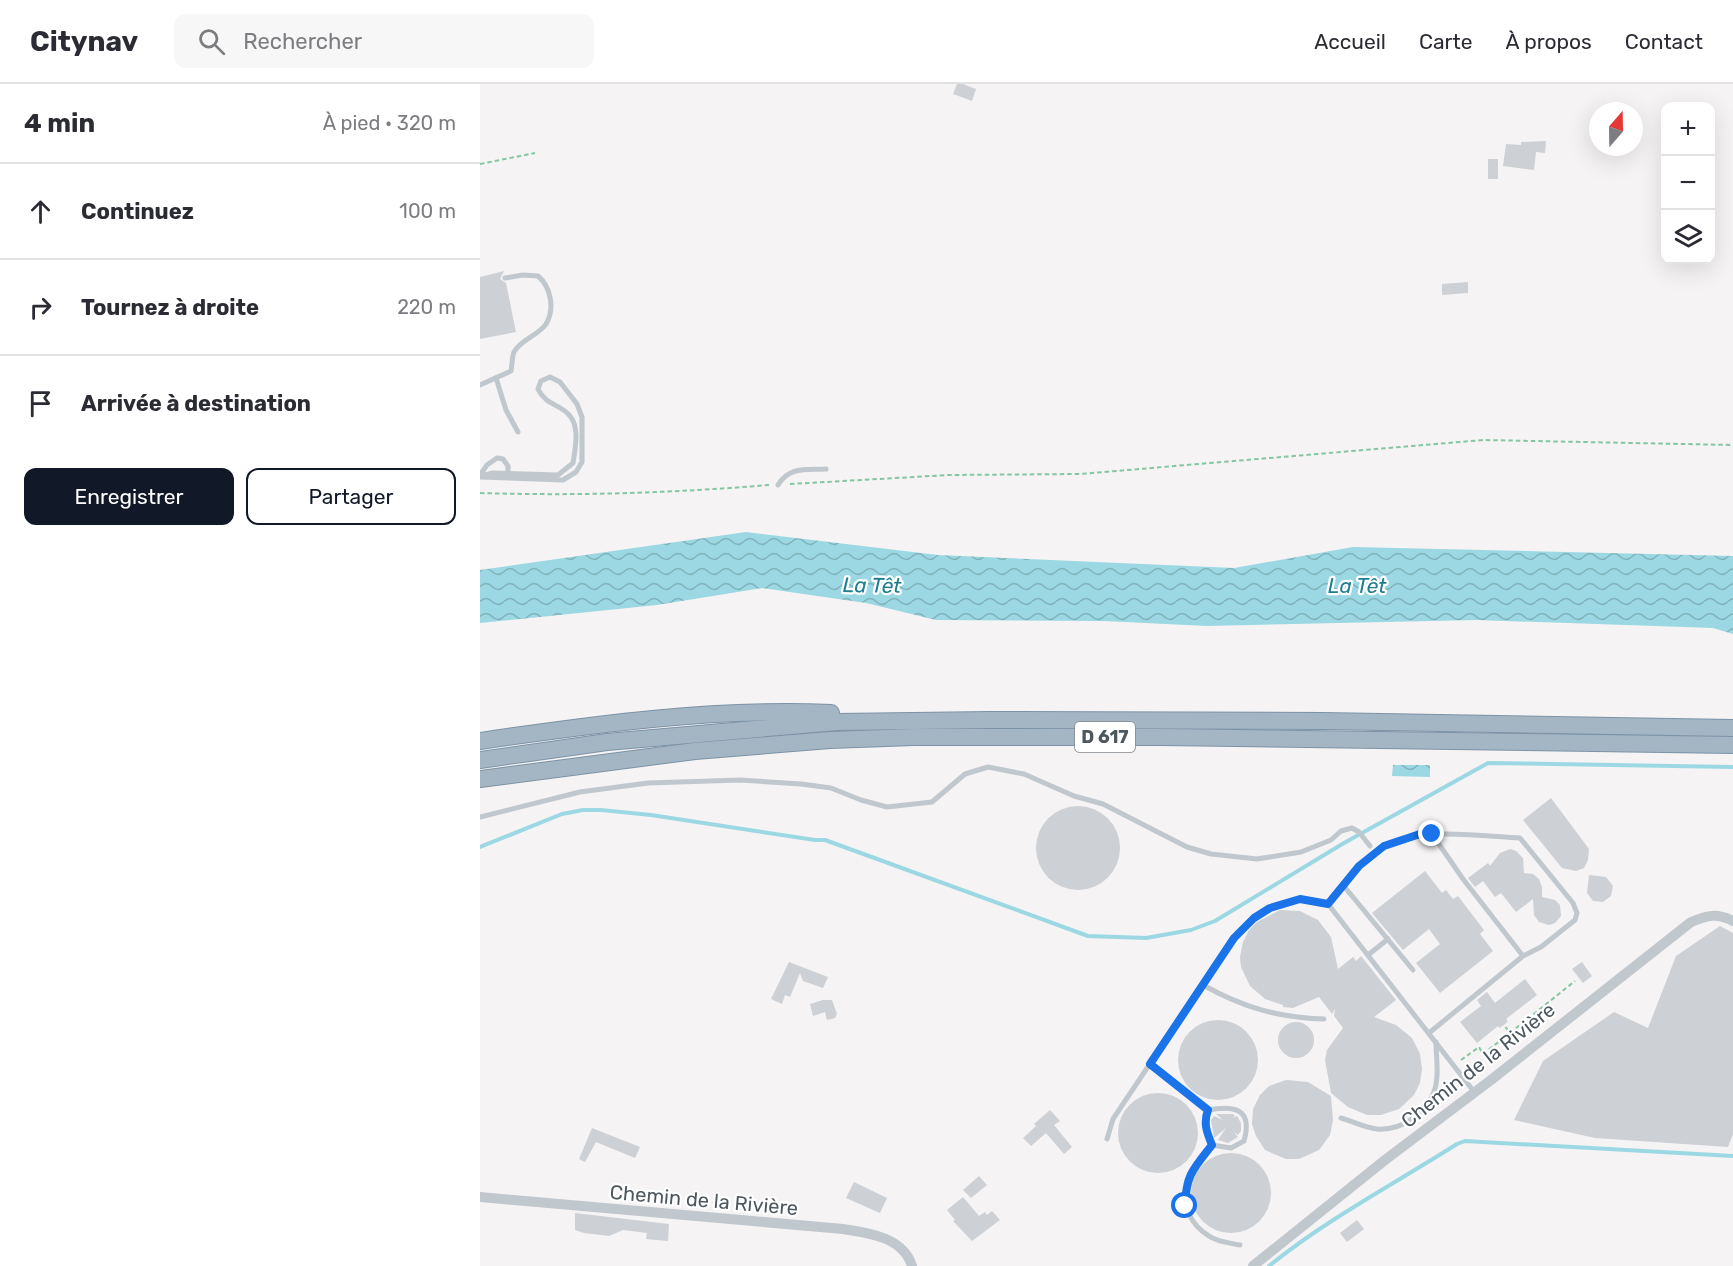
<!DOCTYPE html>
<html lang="fr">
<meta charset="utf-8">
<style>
:root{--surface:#fff;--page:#f7f7f7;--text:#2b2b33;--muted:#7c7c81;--line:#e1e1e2;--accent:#111827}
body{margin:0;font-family:Rubik,sans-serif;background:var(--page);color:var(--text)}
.controls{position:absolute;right:18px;top:18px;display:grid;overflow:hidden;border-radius:12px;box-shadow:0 6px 24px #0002}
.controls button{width:54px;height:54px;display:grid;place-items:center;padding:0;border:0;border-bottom:2px solid var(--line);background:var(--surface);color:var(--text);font:30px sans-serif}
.compass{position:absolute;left:1109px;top:18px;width:54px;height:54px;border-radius:50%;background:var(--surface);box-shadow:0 6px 24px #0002;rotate:20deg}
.stop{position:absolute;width:18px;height:18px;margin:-14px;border:4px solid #1a73e8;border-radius:50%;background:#fff}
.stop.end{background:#1a73e8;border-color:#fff;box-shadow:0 2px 6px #0008}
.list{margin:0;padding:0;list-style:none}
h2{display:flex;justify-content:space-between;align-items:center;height:78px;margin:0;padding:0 24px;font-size:26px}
h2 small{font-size:20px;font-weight:400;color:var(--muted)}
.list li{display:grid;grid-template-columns:39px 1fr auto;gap:18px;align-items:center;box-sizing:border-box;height:96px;padding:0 24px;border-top:2px solid var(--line)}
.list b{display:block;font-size:22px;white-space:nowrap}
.list em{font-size:20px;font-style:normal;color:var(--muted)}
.actions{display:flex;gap:12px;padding:18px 24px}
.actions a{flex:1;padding:14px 0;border:2px solid var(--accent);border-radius:12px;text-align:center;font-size:21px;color:var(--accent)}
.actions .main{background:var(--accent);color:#fff}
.icon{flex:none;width:33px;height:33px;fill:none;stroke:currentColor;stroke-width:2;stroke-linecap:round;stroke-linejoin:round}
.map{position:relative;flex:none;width:1253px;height:1182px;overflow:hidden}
header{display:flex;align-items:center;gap:36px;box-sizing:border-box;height:84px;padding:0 30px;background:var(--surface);border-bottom:2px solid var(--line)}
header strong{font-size:28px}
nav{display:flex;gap:33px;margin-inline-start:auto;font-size:21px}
.search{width:420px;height:54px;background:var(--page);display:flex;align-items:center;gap:15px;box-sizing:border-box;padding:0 21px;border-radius:12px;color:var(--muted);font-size:22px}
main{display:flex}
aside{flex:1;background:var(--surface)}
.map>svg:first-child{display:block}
</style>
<header>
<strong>Citynav</strong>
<div class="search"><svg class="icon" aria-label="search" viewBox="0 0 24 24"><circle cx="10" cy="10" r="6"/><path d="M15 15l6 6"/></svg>Rechercher</div>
<nav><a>Accueil</a><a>Carte</a><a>À propos</a><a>Contact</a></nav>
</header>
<main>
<aside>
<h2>4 min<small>À pied · 320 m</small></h2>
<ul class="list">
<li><svg class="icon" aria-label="ahead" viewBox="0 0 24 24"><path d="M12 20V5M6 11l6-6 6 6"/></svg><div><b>Continuez</b></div><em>100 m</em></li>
<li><svg class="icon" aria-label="right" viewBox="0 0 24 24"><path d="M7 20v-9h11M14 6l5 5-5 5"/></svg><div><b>Tournez à droite</b></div><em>220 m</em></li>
<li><svg class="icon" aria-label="arrive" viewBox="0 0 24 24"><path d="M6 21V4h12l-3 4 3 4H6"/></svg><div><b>Arrivée à destination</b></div></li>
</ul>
<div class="actions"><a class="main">Enregistrer</a><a>Partager</a></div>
</aside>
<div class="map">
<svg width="1253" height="1182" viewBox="0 0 1253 1182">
<defs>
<pattern id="water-waves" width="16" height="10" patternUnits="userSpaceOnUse" patternTransform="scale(1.5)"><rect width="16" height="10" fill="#9bd8e3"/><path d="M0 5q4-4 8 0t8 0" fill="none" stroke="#81b2bb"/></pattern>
</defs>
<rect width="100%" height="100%" fill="#f5f3f3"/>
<g fill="url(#water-waves)">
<polygon points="266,448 458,471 754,484 873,463 1253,472 1253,550 1233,544 996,536 727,542 624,537 456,536 386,519 282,504 177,521 0,539 0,486"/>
<polygon points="913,681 950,681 950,693 912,692"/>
</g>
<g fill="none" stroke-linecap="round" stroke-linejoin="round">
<g stroke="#9bd8e3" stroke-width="4">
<polyline points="0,763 82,730 103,726 121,726 171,731 335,756 345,756 608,852 666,854 711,846 735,837 864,759 1008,679 1253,683"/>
<path d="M789,1182C847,1135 914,1100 977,1060L985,1057L1253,1072"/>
</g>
</g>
<g fill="#cdd0d4">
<polygon points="477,0 483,0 496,5 492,17 473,10"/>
<polygon points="1066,57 1065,69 1056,68 1054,86 1023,82 1026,60 1041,61 1041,58"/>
<rect x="1008" y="75" width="10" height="20"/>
<polygon points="24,187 20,195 26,199 36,248 0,255 0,193"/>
<polygon points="988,198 988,209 962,211 962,200"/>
<polygon points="1071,714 1109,765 1108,776 1104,784 1096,787 1082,784 1043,736"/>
<circle cx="598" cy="764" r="42"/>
<polygon points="1030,765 1036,767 1043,774 1044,789 1053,790 1059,795 1062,803 1062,813 1075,816 1080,821 1081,832 1075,839 1069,841 1059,838 1054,831 1053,815 1036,828 1021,809 1015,813 1003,797 995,803 988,794 1008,779 1010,782 1020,769"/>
<polygon points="945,787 962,809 966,806 973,815 978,812 1004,846 1000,850 1013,867 960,909 936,879 960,860 949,845 923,866 892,829"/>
<polygon points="1109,791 1126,793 1133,802 1131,812 1123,818 1113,817 1107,809"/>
<polygon points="800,826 820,827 838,836 851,853 858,885 873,873 876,877 881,872 916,916 894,933 916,941 932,954 940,970 942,985 940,999 934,1011 919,1025 901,1031 887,1031 868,1023 851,1009 845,976 847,966 863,944 854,932 855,925 852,930 839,913 813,924 803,923 803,921 785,915 770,902 761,883 760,873 763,858 769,846 777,838"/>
<polygon points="1240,842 1253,849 1253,1050 1248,1063 1115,1054 1034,1036 1063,977 1134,928 1168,944 1196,872"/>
<polygon points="309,878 348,893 343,904 323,897 320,889 310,913 305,911 302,920 291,915"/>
<polygon points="1102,878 1112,892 1103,899 1092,885"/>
<polygon points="1045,895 1057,911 1026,935 1028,937 1024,941 1019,944 1018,942 997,959 980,938 1001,922 997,916 1007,908 1015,919"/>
<polygon points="343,916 352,916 357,930 355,934 347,936 345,928 333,932 330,920"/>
<circle cx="738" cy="976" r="40"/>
<circle cx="816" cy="956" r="18"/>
<polygon points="806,996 828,998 851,1012 853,1036 850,1051 839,1066 819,1075 806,1075 785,1066 776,1052 772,1040 773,1025 780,1011 789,1002"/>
<circle cx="678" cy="1049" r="40"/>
<polygon points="570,1026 580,1037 574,1041 592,1063 584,1070 566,1049 551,1062 543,1054 556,1042 554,1040"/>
<polygon points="736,1030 752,1030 755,1031 753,1034 757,1032 761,1039 761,1047 758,1051 754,1048 758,1053 748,1059 738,1056 746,1044 734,1054 731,1036 734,1032 743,1036"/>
<polygon points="112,1044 160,1063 155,1074 116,1058 105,1078 99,1075"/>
<circle cx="751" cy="1109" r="40"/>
<polygon points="499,1092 507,1101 491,1114 483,1106"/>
<polygon points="374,1098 407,1114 400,1129 366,1114"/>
<polygon points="483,1113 499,1132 505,1128 507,1131 512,1127 520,1136 492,1157 473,1137 475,1136 467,1126"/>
<polygon points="95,1129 189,1140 188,1157 166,1155 167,1149 143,1146 129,1152 104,1149 95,1146"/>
<polygon points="877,1136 884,1145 867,1158 860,1149"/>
</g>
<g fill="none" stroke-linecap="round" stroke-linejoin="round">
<defs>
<g id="trunk">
<path d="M0,657C116,640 234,624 351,629"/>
<polyline points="0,676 127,658 357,638 509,636 843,637 1253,644"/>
<polyline points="0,695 215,667 350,656 434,653 681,653 1253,661"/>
</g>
</defs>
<use href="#trunk" stroke="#7c93a6" stroke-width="18"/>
<g stroke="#84c6a1" stroke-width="2" stroke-dasharray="4.5 3" stroke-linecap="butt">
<polyline points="0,80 55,69"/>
<polyline points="310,400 469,391 600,390 1003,356 1253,361"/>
<path d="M0,409C96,412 193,409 289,401"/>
<polyline points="1030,949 1095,897"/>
<polyline points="981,976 999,963 1003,970 1030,949 1024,941"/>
</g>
<g stroke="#c0c7cd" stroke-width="5">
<polyline points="16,294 26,326 38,348"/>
<path d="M0,301L31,287C32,282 32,273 34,268C40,256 59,251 66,240C75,225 71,203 58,192L43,191L25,194"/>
<polyline points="0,391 7,381 17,374 23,375 28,382 28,389"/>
<path d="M0,392L13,389L78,391L93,379C95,365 100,344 90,332C81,320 66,322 58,305L61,297L70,293L80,298L97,320L102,333V378L96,388L83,396L0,393"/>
<path d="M298,401C309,382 326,386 346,385"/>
<polyline points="0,733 100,708 168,699 260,696 321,700 351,704 381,716 407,723 452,718 485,690 508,683 544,690 594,712 623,720 707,763 731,770 777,775 821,768 851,756 861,747 872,744 879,748 890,762"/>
<polyline points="952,750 983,795 1043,872"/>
<polyline points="863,801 933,886"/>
<path d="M848,820C865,799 880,777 902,763C935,742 1001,752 1040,754L1093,819L1097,829L1095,836L1061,863L1043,872L949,949"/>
<polyline points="888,871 908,855"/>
<path d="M723,901C762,923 799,934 844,935"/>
<path d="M671,980L728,1026C755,1021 773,1025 764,1057L751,1064L732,1061C727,1049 723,1039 728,1026"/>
<path d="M861,1034C872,1037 885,1044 897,1045C921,1047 943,1031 953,1010C960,995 956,974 956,958"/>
<polyline points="627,1055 633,1035 754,854 774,834 790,824 820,815 848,820 995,1009"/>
<path d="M732,1061C722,1073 709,1085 706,1100C701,1121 711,1141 729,1152C737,1158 750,1159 760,1161"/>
</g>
<g stroke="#c0c7cd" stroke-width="10">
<path d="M0,1113L363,1145C389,1149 423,1153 432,1182"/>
<path d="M773,1182L905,1076L1011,996L1211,838C1228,831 1237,829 1253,837"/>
</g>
<use href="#trunk" stroke="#a4b6c4" stroke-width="16"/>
</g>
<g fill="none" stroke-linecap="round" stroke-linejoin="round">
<path stroke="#1a73e8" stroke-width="8" d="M705,1122C706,1091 713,1085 732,1061C727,1049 723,1039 728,1026L670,980L754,854L774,834L790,824L820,815L848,820L879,782L904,762L943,749L952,750"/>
</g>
<g text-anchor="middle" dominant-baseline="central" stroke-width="4.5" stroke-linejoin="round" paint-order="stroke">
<rect fill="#fff" stroke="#82898e" stroke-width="1.5" x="595" y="638" width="60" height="30" rx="4.5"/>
<g font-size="18" font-weight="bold" fill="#4d575e">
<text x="625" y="653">D 617</text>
</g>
<g font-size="20" fill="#4d575e" stroke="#fff">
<text transform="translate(998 981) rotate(-38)">Chemin de la Rivière</text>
<text transform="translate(224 1116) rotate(5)">Chemin de la Rivière</text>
</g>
<g font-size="21" font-style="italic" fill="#1e7f90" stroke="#fff">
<text transform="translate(392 501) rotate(1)">La Têt</text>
<text x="877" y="501">La Têt</text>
</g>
</g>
</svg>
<div class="controls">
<button>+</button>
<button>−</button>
<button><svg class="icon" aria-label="layers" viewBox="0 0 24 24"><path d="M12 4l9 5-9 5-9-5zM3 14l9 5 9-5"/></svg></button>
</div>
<svg class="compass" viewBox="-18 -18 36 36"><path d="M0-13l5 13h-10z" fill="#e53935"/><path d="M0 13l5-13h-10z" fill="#7c7c81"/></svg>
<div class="stop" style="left:705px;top:1122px"></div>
<div class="stop end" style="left:952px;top:750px"></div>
</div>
</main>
